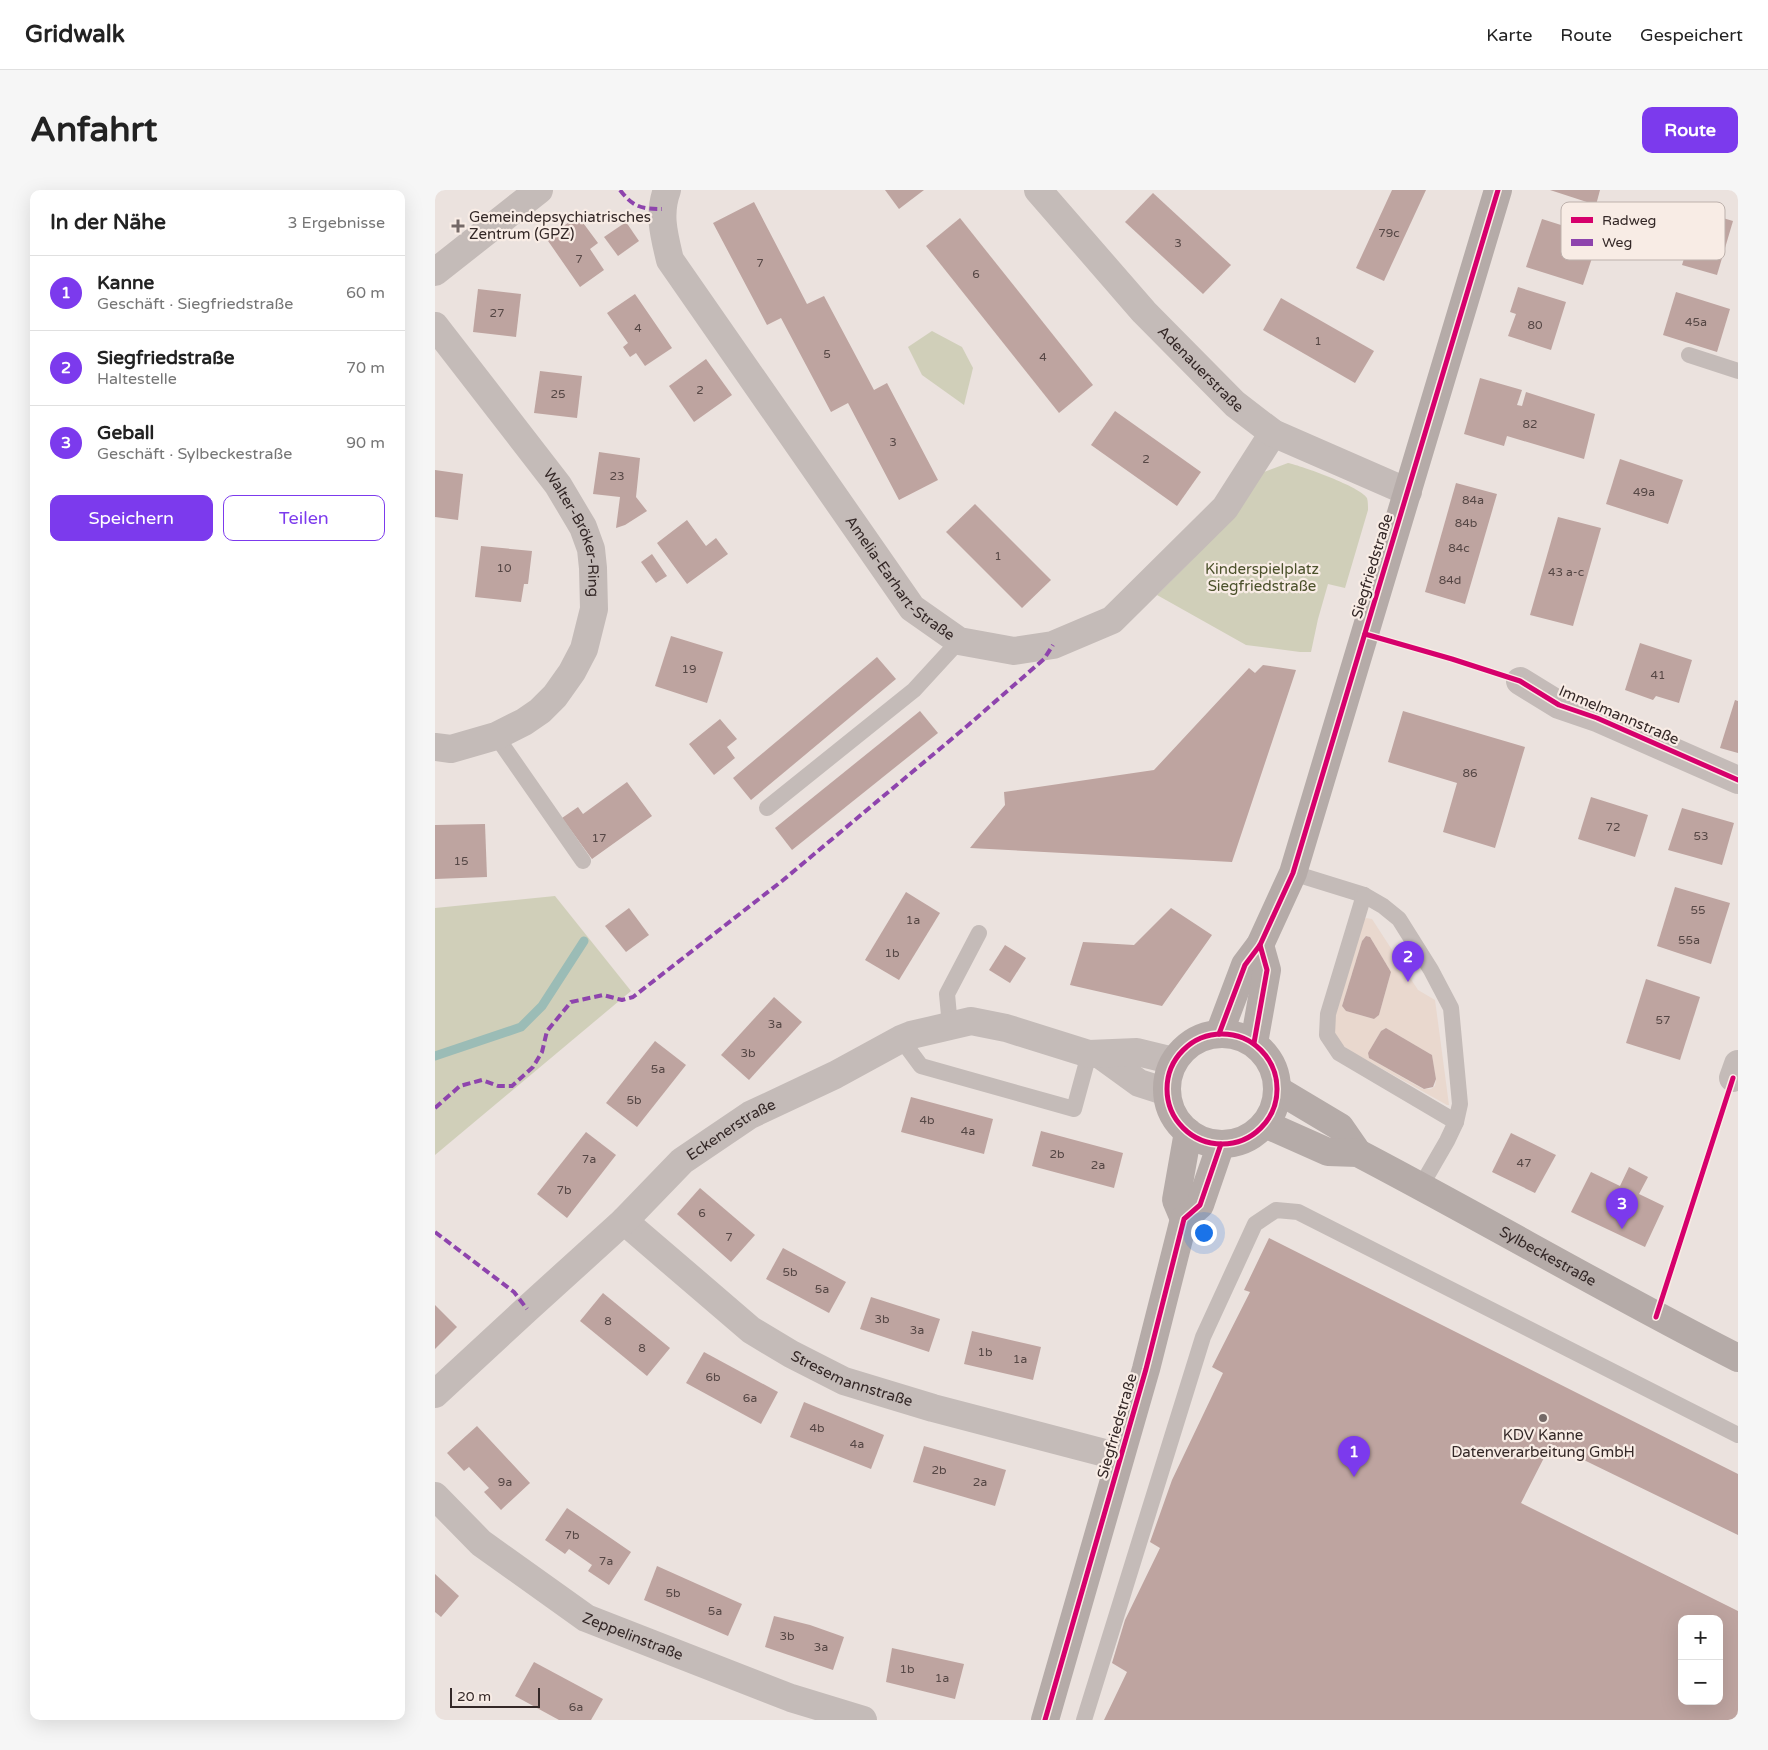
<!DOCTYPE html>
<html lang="de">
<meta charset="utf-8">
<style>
:root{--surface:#fff;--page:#f6f6f6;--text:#222;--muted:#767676;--line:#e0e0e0;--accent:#7c3aed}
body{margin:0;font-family:"Varela Round",sans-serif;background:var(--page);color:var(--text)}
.controls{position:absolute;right:15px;bottom:15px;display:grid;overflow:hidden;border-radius:10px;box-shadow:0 5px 20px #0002}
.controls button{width:45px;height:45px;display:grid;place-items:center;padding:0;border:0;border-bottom:1px solid var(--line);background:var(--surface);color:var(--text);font:25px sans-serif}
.scale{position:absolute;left:15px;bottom:12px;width:90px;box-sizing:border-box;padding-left:5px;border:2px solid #342827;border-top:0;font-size:14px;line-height:18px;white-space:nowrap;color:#342827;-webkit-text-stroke:4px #f8ece5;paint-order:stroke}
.you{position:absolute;left:768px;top:1042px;width:18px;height:18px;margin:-12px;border:4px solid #fff;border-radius:50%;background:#1a73e8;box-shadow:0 0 0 8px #1a73e833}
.badge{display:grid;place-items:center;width:32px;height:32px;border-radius:50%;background:var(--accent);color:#fff;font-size:16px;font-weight:700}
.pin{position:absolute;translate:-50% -41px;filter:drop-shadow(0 1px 2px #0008)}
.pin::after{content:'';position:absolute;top:26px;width:18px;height:15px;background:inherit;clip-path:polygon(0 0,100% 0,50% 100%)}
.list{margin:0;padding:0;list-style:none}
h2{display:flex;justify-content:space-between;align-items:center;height:65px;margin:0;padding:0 20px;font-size:21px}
h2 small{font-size:16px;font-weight:400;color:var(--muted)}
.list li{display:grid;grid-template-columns:32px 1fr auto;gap:15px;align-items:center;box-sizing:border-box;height:75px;padding:0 20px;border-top:1px solid var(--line)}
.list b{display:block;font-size:19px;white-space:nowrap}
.list p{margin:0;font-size:16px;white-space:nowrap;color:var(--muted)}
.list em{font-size:16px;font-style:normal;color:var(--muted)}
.actions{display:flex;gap:10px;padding:15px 20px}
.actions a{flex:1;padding:11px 0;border:1px solid var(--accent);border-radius:10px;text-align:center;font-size:18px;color:var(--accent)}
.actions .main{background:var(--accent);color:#fff}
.map{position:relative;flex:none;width:1303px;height:1530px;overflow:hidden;border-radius:10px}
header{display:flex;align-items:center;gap:30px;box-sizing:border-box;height:70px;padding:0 25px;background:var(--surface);border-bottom:1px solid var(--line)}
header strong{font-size:24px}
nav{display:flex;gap:28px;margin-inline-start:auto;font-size:18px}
.intro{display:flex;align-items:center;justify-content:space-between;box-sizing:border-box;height:120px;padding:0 30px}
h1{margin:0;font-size:35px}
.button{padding:12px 22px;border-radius:10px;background:var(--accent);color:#fff;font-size:18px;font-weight:700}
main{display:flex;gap:30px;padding:0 30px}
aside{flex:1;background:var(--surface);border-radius:10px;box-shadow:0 5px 20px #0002}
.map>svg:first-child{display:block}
</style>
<header>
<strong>Gridwalk</strong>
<nav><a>Karte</a><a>Route</a><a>Gespeichert</a></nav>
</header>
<div class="intro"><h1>Anfahrt</h1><a class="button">Route</a></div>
<main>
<aside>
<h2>In der Nähe<small>3 Ergebnisse</small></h2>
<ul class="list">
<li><span class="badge">1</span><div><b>Kanne</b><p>Geschäft · Siegfriedstraße</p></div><em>60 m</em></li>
<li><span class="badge">2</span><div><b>Siegfriedstraße</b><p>Haltestelle</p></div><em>70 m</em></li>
<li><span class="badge">3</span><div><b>Geball</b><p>Geschäft · Sylbeckestraße</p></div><em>90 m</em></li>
</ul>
<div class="actions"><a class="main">Speichern</a><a>Teilen</a></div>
</aside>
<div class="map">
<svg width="1303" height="1530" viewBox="0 0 1303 1530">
<rect width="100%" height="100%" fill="#ebe2de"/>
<g fill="#d0cfb9">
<polygon points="497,141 527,157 538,178 529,215 487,185 473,157"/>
<path d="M853,273C867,276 926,297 932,308C933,311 933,317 933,320L910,398L893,394L883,429L876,462H865L811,455L722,405L756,371L829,282Z"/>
<polygon points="120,706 196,801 0,965 0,718"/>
</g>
<path fill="#e9d8ce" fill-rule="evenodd" d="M931,728L937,729L983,800L1000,810L1014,915H1012L919,863L907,855L899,842L898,834L929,730ZM931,746L935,747L956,782L944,825L939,829L911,821L907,816L927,751ZM951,838L997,865L1001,889L1000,896L996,899H988L934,868L933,863L946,841Z"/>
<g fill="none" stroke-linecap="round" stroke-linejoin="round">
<polyline stroke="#9bbcb6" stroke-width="9" points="0,866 86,837 107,816 149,751"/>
</g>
<g fill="#bea4a0" fill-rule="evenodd">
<polygon points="450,0 489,0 464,19"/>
<polygon points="957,0 991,0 949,91 921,78"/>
<polygon points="1115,0 1165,0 1161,15"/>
<polygon points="718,3 796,75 768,104 690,32"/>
<polygon points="319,12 372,114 389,106 439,200 452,193 503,290 464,310 413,213 396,222 346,128 332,135 278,33"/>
<polygon points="1264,21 1298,31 1282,85 1247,75"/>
<polygon points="143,26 163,53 155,59 169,80 145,97 111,48"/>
<polygon points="525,28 658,195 624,223 491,56"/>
<polygon points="1107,29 1164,47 1148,95 1091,77"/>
<polygon points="191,32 204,51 183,66 169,47"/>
<polygon points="1083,97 1131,112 1116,160 1073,146 1081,124 1075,122"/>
<polygon points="43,99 86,104 81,147 38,142"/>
<polygon points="1241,102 1295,119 1282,162 1228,145"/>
<polygon points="200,104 237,158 210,176 201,163 195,167 188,157 193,153 172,123"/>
<polygon points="846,108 939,161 920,193 828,140"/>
<polygon points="271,169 297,205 259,232 234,196"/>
<polygon points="105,181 147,186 142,228 99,223"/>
<polygon points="1045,188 1087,200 1082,215 1087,216 1091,202 1160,224 1149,269 1072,246 1069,256 1029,244"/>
<polygon points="680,221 766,282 742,316 656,255"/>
<polygon points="164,262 205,268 201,307 212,321 190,335 181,338 185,307 158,304"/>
<polygon points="1185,269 1248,290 1233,334 1171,314"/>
<polygon points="0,280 28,284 23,330 0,327"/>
<polygon points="1021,293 1062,304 1030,414 990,402"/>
<polygon points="540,314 616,390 587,418 511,342"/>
<polygon points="1123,327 1166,338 1138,436 1095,425"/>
<polygon points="252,330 271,356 281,348 293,364 252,394 222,353"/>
<polygon points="46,356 97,361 93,394 89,394 86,412 40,407"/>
<polygon points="217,364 232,386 221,393 206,372"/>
<polygon points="236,446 288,462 272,513 220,496"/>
<polygon points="1205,453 1257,470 1244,513 1221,506 1218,510 1190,500"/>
<polygon points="442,467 461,489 316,610 298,588"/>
<polygon points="828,475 861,480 797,672 535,658 570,615 569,602 719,580 814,478 820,483"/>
<polygon points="1300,510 1303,511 1303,563 1285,558"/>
<polygon points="485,521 503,543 357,660 340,638"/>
<polygon points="968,521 1090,557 1060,658 1008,642 1022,593 953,572"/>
<polygon points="285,529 302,549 292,557 300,568 279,585 254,554"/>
<polygon points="192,592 217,626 157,669 127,628 143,617 148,624"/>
<polygon points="1156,607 1213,625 1200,667 1143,649"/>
<polygon points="1247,618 1299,633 1287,675 1233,660"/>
<polygon points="50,634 52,687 0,689 0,635"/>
<polygon points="1240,697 1295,713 1276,774 1222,756"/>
<polygon points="471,702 505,723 464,790 430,770"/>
<polygon points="194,718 214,745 191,762 170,736"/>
<polygon points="736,718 777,745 727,816 635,795 648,752 699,755"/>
<polygon points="931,746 935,747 956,782 944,825 939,829 911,821 907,816 927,751"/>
<polygon points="570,755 591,768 575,793 554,780"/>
<polygon points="1211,789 1265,807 1245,870 1191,853"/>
<polygon points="339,807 367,832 314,890 286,865"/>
<polygon points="951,838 997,865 1001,889 998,897 989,899 934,868 933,863 946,841"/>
<polygon points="220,851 251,875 202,937 171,913"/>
<polygon points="476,907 558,929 549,964 466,942"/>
<polygon points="606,941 688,963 679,998 597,976"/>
<polygon points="151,942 181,965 132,1028 102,1004"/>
<polygon points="1076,943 1121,965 1100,1003 1057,982"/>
<polygon points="1194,977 1213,987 1204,1004 1229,1016 1210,1057 1136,1022 1156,982 1185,996"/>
<polygon points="265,998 320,1045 296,1072 242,1024"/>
<path d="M834,1048L1303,1284V1345L1116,1254L1086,1313L1303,1421V1530H669L692,1482L677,1473L690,1430L725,1358L715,1352L737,1290L788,1183L777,1177L815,1102L809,1100ZM1247,1429H1284V1511H1247Z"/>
<polygon points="348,1058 411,1092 394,1123 331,1089"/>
<polygon points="168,1103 235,1158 212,1186 145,1131"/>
<polygon points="436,1107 505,1129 494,1162 425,1139"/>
<polygon points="0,1115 22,1137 0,1159"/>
<polygon points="537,1141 606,1157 598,1190 529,1174"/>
<polygon points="269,1162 343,1202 326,1234 251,1193"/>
<polygon points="369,1212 449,1245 436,1279 355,1247"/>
<polygon points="42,1236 95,1293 66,1320 49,1302 54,1298 34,1277 29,1281 12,1263"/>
<polygon points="489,1256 571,1280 560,1316 478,1292"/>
<polygon points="132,1318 196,1362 174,1395 153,1381 157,1375 134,1359 130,1364 110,1350"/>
<polygon points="222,1376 307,1414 293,1446 209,1410"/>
<polygon points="0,1384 24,1406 6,1427 0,1422"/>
<polygon points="339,1426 375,1435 409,1447 398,1480 330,1457"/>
<polygon points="457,1458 529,1474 520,1509 451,1492"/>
<polygon points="99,1472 168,1509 156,1530 124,1530 80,1506"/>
</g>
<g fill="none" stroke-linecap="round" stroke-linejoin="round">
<g stroke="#c4bbb8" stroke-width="16">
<polyline points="1254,165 1303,181"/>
<polyline points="61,546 148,671"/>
<polyline points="332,618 479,500 524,451"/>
<polyline points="858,683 929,705 948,716 964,729 996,780 1016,818 1025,914 1021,932 1012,951 986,996"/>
<polyline points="929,705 893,824 892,845 904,863 1021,932"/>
<polyline points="515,836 512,804 544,743"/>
<polyline points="466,849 486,876 639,919 654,864"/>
<polyline points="649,1530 768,1147 820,1034 841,1020 863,1022 1303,1245"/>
</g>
<g stroke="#c4bbb8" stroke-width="28">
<path id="s1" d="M232,0C223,24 229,45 235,70L477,418L524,451L579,461L618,455L677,430L790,318L838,243"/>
<path id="s2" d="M603,0L709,122L800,214L838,243L973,302"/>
<polyline points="0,82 104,0"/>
<path id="s3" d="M0,136L123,295L148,337L156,359L158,378L159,419L149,459L137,482L120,506L105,521L89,532L61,546L16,559L0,557"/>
<polyline points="1085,491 1124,515 1162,528 1303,590"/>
<polyline points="664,864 704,893 732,902"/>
<polyline points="1298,888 1303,874"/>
<path id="s4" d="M189,1031L316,1140L356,1164L409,1191L498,1218L685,1267"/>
<path id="s5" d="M0,1204L92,1119L189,1031L247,971L315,925L400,885L466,849L476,845L536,831L571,838L654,864L702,862L739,871"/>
<path id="s6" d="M0,1306L46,1353L151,1428L356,1508L428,1530"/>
</g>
<g stroke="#b5aba8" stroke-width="28">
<polyline points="784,844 810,775 825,755 858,683 1063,0"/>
<circle cx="787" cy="899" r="55"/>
<polyline points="819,853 832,780 825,755"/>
<polyline points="843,900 905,937 923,963"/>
<path id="s7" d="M830,934L893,962L923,963C1051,1030 1175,1103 1303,1168"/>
<polyline points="749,1029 741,1010 753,942"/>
<polyline points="610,1530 711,1179 749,1029 765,1015 786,954"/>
</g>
<g stroke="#8e44ad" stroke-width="4" stroke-dasharray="8 4" stroke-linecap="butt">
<path d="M185,0C198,17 206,19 227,19"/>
<polyline points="0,918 25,896 47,890 63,896 77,896 98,877 107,862 112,841 136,812 168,805 187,810 198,807 347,691 531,537 609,469 618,455"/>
<polyline points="0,1042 79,1102 92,1119"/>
</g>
<defs>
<g id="cycleway">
<polyline points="930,444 1017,469 1085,491 1124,515 1162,528 1303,590"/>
<polyline points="784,844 810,775 825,755 858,683 1063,0"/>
<circle cx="787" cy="899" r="55"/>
<polyline points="819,853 832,780 825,755"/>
<polyline points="1221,1127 1298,888"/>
<polyline points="610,1530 711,1179 749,1029 765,1015 786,954"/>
</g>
</defs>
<use href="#cycleway" stroke="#f8ece5" stroke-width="8"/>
<use href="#cycleway" stroke="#d6006c" stroke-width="5"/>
</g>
<g fill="#746967" stroke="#f8ece5" stroke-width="2">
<path d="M20.5 28.5h5v5h5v5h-5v5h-5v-5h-5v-5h5z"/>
<circle cx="1108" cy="1228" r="5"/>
</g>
<g text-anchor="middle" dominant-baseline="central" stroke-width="4.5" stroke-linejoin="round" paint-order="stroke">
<g font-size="12" fill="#564745">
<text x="954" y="43">79c</text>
<text x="743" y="53">3</text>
<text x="144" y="69">7</text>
<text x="325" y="73">7</text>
<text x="541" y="84">6</text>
<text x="62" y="123">27</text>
<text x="1261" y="132">45a</text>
<text x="1100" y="135">80</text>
<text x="203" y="138">4</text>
<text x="883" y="151">1</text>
<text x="392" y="164">5</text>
<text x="608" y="167">4</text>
<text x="265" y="200">2</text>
<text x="123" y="204">25</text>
<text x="1095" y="234">82</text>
<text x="458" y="252">3</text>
<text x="711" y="269">2</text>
<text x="182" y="286">23</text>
<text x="1209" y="302">49a</text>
<text x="1038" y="310">84a</text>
<text x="1031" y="333">84b</text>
<text x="1024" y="358">84c</text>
<text x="563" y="366">1</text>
<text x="69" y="378">10</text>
<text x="1131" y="382">43 a-c</text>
<text x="1015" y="390">84d</text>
<text x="254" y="479">19</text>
<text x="1223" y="485">41</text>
<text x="1035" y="583">86</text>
<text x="1178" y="637">72</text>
<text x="1266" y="646">53</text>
<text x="164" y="648">17</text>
<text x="26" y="671">15</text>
<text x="1263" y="720">55</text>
<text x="478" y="730">1a</text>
<text x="1254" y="750">55a</text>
<text x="457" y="763">1b</text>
<text x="1228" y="830">57</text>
<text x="340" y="834">3a</text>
<text x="313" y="863">3b</text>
<text x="223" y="879">5a</text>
<text x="199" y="910">5b</text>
<text x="492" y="930">4b</text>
<text x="533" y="941">4a</text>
<text x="622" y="964">2b</text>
<text x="154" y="969">7a</text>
<text x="1089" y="973">47</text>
<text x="663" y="975">2a</text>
<text x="129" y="1000">7b</text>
<text x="267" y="1023">6</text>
<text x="294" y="1047">7</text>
<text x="355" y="1082">5b</text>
<text x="387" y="1099">5a</text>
<text x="447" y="1129">3b</text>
<text x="173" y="1131">8</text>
<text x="482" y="1140">3a</text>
<text x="207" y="1158">8</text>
<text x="550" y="1162">1b</text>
<text x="585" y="1169">1a</text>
<text x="278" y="1187">6b</text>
<text x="315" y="1208">6a</text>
<text x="382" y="1238">4b</text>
<text x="422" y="1254">4a</text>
<text x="504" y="1280">2b</text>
<text x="70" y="1292">9a</text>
<text x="545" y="1292">2a</text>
<text x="137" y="1345">7b</text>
<text x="171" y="1371">7a</text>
<text x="238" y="1403">5b</text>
<text x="280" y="1421">5a</text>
<text x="352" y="1446">3b</text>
<text x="386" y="1457">3a</text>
<text x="472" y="1479">1b</text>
<text x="507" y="1488">1a</text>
<text x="141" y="1517">6a</text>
</g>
<g font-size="15" fill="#342827" stroke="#f8ece5" text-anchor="start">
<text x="34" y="27">Gemeindepsychiatrisches<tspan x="34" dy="17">Zentrum (GPZ)</tspan></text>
<text x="1108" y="1245" text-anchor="middle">KDV Kanne<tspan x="1108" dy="17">Datenverarbeitung GmbH</tspan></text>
</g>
<g font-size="15" fill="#342827" stroke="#f8ece5">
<text stroke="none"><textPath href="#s2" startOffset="242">Adenauerstraße</textPath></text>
<text stroke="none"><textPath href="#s3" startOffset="252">Walter-Bröker-Ring</textPath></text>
<text transform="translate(937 376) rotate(-73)">Siegfriedstraße</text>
<text stroke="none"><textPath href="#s1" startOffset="465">Amelia-Earhart-Straße</textPath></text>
<text transform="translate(1184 525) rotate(23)">Immelmannstraße</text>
<text stroke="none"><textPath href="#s5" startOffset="398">Eckenerstraße</textPath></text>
<text stroke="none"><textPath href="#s7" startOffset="315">Sylbeckestraße</textPath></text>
<text stroke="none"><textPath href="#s4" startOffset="280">Stresemannstraße</textPath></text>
<text transform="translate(682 1236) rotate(-74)">Siegfriedstraße</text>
<text stroke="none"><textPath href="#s6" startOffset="245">Zeppelinstraße</textPath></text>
</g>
<g font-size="15" fill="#4b512b" stroke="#f8ece5">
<text x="827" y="379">Kinderspielplatz<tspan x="827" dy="17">Siegfriedstraße</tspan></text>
</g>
</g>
<rect x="1126" y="12" width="164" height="58" rx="8" fill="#f8ece5" stroke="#bdb1ac" stroke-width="1"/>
<rect x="1136" y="27" width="22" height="6" fill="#d6006c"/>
<rect x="1136" y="49" width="22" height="7" fill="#8e44ad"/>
<g font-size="14" fill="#342827">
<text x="1167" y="35">Radweg</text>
<text x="1167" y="57">Weg</text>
</g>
</svg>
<div class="controls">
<button>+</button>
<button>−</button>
</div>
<div class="scale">20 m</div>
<div class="you"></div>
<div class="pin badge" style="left:919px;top:1287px">1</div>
<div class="pin badge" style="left:973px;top:792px">2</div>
<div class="pin badge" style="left:1187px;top:1039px">3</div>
</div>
</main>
